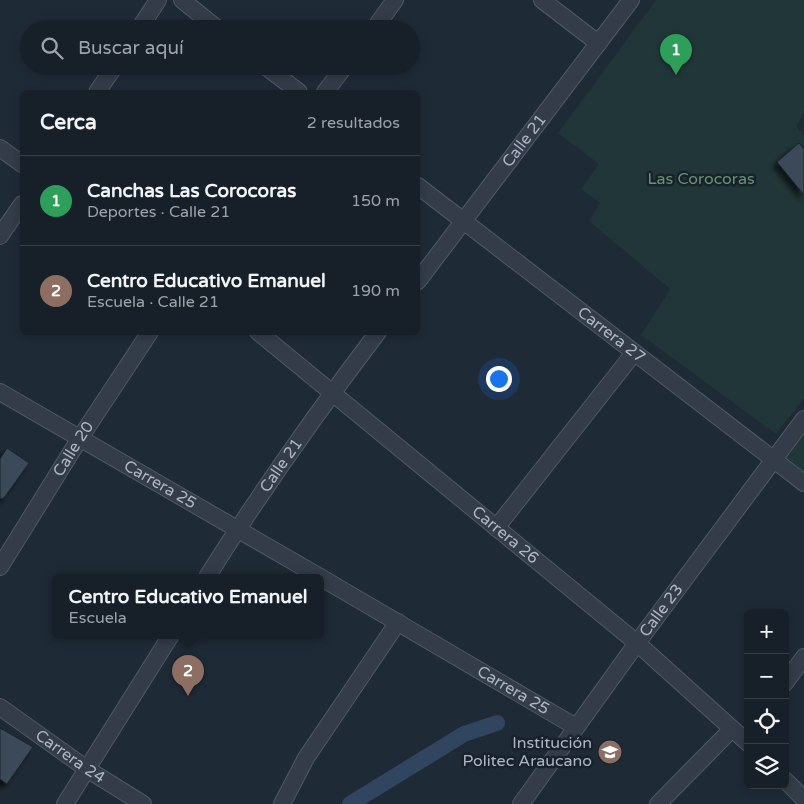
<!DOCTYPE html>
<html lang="es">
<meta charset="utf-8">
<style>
:root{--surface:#172029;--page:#242d35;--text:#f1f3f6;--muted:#9ea3a8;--line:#363e46;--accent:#7caefb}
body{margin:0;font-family:"Varela Round",sans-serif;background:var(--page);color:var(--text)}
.controls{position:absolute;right:15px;bottom:15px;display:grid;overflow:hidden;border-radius:8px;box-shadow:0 2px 8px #0003}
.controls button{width:45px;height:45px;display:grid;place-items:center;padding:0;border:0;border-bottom:1px solid var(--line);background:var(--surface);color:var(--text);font:25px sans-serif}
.you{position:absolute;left:498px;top:378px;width:18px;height:18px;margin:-12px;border:4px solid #fff;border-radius:50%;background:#1a73e8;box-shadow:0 0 0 8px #1a73e833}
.badge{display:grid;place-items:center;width:32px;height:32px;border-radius:50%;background:var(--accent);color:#fff;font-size:16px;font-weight:700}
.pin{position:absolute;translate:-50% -41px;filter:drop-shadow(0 1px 2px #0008)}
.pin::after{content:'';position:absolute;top:26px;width:18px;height:15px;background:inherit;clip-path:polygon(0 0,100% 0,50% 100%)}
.popup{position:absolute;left:52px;top:574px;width:272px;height:65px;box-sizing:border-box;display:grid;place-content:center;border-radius:8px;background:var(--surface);filter:drop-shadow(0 1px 4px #0005);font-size:16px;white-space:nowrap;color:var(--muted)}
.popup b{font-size:19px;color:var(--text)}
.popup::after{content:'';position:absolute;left:50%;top:100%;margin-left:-10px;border:10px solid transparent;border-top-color:var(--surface)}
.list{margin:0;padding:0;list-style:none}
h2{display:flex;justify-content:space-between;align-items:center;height:65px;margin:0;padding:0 20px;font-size:21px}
h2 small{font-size:16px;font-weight:400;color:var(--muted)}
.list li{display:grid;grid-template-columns:32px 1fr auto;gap:15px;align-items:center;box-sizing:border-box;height:90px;padding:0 20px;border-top:1px solid var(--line)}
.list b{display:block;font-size:19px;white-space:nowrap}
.list p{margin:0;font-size:16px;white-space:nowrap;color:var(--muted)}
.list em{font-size:16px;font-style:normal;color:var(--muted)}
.icon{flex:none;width:28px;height:28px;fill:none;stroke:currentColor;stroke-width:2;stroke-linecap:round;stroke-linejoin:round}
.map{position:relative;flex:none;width:804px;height:804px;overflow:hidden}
.search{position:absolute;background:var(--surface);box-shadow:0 2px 8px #0003;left:20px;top:20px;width:400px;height:55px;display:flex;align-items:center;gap:12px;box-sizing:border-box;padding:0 18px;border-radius:28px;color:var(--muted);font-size:19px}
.panel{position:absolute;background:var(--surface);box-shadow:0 2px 8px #0003;left:20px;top:90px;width:400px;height:245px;border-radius:8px}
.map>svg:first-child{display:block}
</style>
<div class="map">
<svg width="804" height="804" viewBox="0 0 804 804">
<defs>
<filter id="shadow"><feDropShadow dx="-4.5" dy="4.5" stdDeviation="2.5" flood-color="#0009"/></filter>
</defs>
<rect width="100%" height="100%" fill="#1f2a37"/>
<g fill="#213638">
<polygon points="656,0 804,0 804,111 797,126 804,136 804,398 776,434 641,335 670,289 589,221 600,203 581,189 599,164 558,133"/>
<polygon points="804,424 804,475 779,455"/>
</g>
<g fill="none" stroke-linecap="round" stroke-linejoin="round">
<polyline stroke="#324560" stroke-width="16" points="350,804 464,734 497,723"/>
</g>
<g fill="#3b4858" stroke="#1a232e" filter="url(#shadow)">
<polygon points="799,143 804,149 804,195 777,162"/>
<polygon points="7,448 29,463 4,498 0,499 0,459"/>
<polygon points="0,728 33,747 7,784 0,779"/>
</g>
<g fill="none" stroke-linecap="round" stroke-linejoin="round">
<defs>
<g id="street">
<polyline points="182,0 218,29"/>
<polyline points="542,0 598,43"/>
<polyline points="139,29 158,0"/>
<polyline points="374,29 395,0"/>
<polyline points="265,66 299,92"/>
<polyline points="97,92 115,66"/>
<polyline points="325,92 345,66"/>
<polyline points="0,148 22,164"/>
<path id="s1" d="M418,186L804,483"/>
<polyline points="0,236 22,204"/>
<path id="s2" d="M418,281L631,0"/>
<path id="s3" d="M258,332L637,643L748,743"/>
<path id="s4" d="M0,392L320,577"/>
<polyline points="496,528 634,353"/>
<path id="s5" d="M0,567L80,438L150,332"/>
<path id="s6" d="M207,577C260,493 318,411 378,332"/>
<path id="s7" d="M320,577L576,727"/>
<polyline points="785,683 804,657"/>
<path id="s8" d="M0,707L87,769L143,804"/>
<polyline points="785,780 804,799"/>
<polyline points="65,804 171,635"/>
<polyline points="282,804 306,758 398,622"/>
<path id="s9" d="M521,804L637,643L804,419"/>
<polyline points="658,804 732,729"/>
</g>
</defs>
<use href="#street" stroke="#505966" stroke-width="18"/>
<use href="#street" stroke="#333c48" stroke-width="16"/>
</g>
<defs>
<symbol id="school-disc" viewBox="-11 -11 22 22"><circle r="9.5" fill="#8d6e63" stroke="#18212c"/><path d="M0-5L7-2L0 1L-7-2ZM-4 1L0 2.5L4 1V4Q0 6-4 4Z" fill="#fff"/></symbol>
</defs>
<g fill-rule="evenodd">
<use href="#school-disc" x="596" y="738" width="28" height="28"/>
</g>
<g text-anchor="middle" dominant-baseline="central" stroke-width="5" stroke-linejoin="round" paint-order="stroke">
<g font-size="16" fill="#adb6c5" stroke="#18212c">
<text stroke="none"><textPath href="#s2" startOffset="176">Calle 21</textPath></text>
<text stroke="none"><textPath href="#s1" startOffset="244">Carrera 27</textPath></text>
<text stroke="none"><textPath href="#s5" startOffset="139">Calle 20</textPath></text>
<text stroke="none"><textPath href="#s6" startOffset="134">Calle 21</textPath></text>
<text stroke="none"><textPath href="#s4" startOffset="185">Carrera 25</textPath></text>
<text stroke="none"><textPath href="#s3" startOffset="320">Carrera 26</textPath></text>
<text stroke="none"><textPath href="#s9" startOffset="239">Calle 23</textPath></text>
<text stroke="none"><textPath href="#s7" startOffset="224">Carrera 25</textPath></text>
<text stroke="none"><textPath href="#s8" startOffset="86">Carrera 24</textPath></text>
</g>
<g font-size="16" fill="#64966f" stroke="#18212c">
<text x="701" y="179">Las Corocoras</text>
</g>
<g font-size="16" fill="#adb6c5" stroke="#18212c" text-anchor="end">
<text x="592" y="743">Institución<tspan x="592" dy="18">Politec Araucano</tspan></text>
</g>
</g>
</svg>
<div class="controls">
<button>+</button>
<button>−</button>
<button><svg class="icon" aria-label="locate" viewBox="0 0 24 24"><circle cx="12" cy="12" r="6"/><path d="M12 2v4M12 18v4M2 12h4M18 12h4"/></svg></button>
<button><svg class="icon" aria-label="layers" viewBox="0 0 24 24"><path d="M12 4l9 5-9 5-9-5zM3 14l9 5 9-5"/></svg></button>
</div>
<div class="you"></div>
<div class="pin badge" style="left:676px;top:75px;background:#2e9e5b">1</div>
<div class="pin badge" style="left:188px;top:696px;background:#8d6e63">2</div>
<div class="popup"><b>Centro Educativo Emanuel</b>Escuela</div>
<div class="search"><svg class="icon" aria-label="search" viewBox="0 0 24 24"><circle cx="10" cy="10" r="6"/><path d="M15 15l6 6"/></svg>Buscar aquí</div>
<section class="panel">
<h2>Cerca<small>2 resultados</small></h2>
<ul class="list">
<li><span class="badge" style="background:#2e9e5b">1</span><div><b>Canchas Las Corocoras</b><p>Deportes · Calle 21</p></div><em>150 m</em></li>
<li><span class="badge" style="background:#8d6e63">2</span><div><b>Centro Educativo Emanuel</b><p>Escuela · Calle 21</p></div><em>190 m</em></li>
</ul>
</section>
</div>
